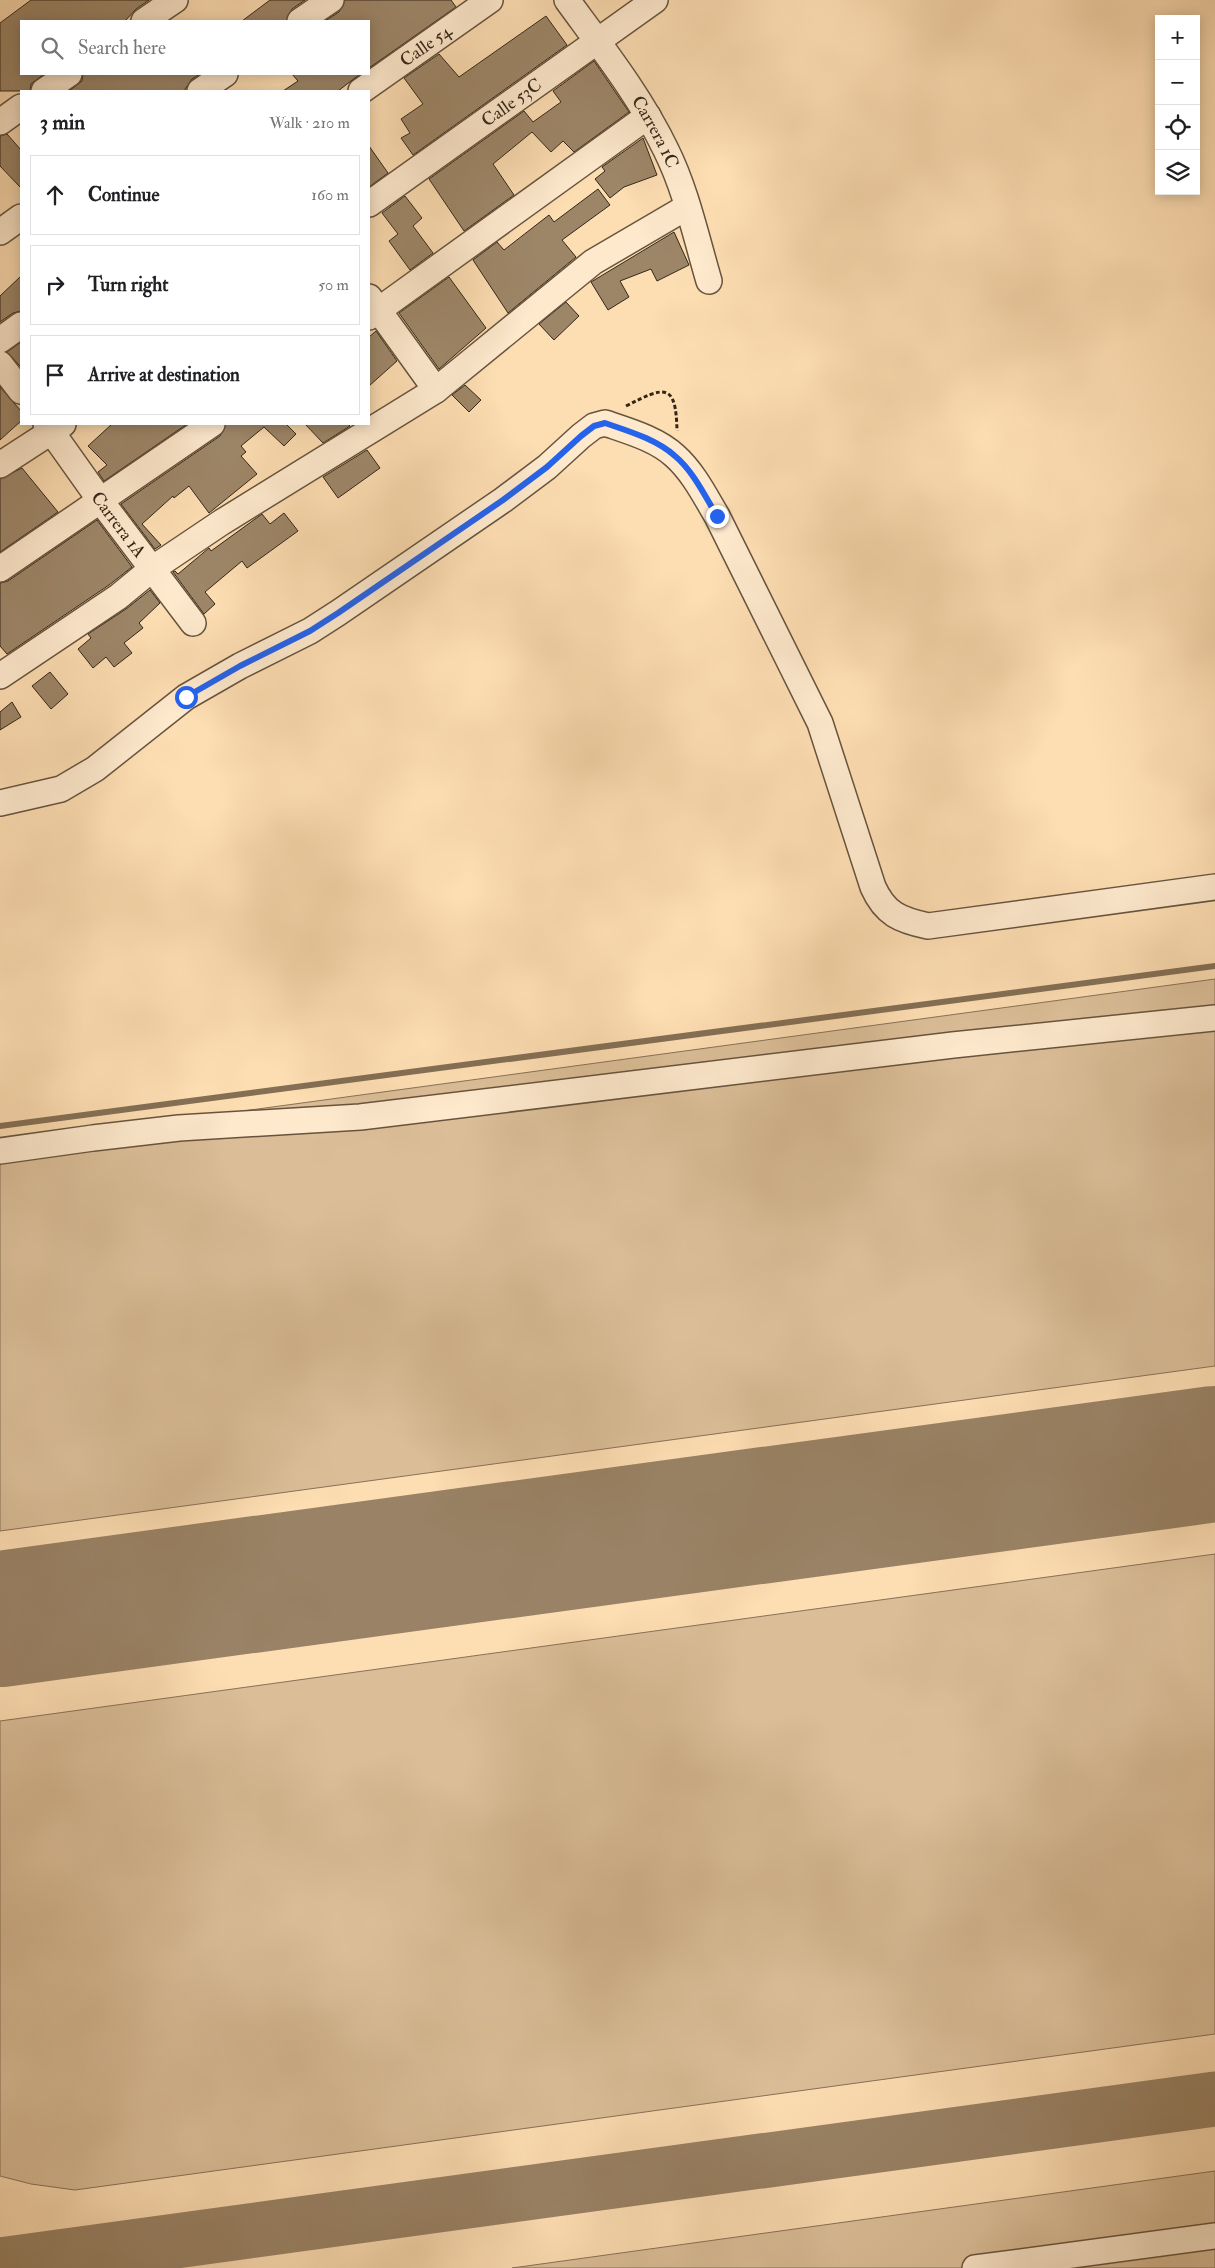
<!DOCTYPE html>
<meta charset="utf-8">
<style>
:root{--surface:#fff;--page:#f2f2f2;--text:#202124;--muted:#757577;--line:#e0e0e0}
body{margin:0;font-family:"IM FELL Double Pica",serif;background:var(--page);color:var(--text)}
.controls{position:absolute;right:15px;top:15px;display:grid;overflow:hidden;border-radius:0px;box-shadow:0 2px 12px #0003}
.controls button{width:45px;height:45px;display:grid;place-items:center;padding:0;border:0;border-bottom:1px solid var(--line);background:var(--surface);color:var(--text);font:25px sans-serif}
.stop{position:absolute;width:15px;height:15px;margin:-11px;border:4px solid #2563eb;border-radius:50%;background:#fff}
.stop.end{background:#2563eb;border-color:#fff;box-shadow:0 1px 5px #0008}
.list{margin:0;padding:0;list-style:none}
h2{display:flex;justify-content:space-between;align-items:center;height:65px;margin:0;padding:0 20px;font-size:21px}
h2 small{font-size:16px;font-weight:400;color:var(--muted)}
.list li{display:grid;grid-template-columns:32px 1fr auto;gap:15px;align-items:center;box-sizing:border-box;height:80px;margin:0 10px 10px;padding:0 10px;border:1px solid var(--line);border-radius:0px}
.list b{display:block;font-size:19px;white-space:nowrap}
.list em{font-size:16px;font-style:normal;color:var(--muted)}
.icon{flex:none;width:28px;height:28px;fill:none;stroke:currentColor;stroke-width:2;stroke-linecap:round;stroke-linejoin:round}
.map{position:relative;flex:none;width:1215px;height:2268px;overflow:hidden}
.search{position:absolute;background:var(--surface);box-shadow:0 2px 12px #0003;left:20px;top:20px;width:350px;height:55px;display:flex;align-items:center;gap:12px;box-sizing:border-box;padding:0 18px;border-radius:0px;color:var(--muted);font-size:19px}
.panel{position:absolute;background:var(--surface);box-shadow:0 2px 12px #0003;left:20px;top:90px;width:350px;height:335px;border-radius:0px}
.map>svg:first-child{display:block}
</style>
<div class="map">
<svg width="1215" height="2268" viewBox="0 0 1215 2268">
<rect width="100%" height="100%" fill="#fdddb2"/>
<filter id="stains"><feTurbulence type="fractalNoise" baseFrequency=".004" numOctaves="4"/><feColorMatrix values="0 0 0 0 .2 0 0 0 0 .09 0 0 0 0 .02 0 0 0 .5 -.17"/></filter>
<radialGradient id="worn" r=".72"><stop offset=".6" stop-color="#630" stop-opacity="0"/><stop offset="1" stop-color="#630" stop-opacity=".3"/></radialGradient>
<g fill="#dbbe98" stroke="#887258">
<polygon points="1215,979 1215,1366 0,1531 0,1144"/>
<polygon points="1215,1554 1215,2034 75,2190 31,2184 0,2176 0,1721"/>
<polygon points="1215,2171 1215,2268 512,2268"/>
</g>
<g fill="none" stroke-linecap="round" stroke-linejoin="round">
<polyline stroke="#846f55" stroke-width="6" points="0,1126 1215,966"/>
<polyline stroke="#998265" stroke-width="55" points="0,2265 1215,2099"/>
<polyline stroke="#998265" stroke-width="136" points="0,1619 1215,1454"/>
</g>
<g fill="#9d8668" stroke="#352718">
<polygon points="31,0 149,0 136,9 125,21 21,21 21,74 44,74 31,84 30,91 0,91 0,23"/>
<polygon points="270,0 305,0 292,9 286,21 242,21"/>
<polygon points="345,0 451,0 456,7 369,68 369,21 325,21 339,12"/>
<polygon points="546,16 567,45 413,155 401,138 410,133 401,119 423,104 404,78 439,54 459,77"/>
<polygon points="594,61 629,112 574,152 563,141 551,152 532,132 493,164 514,195 464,231 429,179 524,111 533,122 561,102 553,91"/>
<polygon points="83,74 200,74 192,79 184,91 69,91 82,81"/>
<polygon points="292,74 360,74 338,91 283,91 298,81"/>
<polygon points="7,134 21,150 21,188 0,166 0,136"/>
<polygon points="643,138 657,175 624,187 610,198 595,179 605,171 602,167"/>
<polygon points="369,146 388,173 369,187"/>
<polygon points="598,189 610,205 562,240 576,257 508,313 473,260 497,242 504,250 549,215 554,222"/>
<polygon points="405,196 422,218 413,226 433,253 410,270 389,241 398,234 382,213"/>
<polygon points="674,232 689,265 657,281 651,269 620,281 629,297 608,310 591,282"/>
<polygon points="21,276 21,311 13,313 0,322 0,296"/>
<polygon points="449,277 486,328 439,369 399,313"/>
<polygon points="566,302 579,316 554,340 539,324"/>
<polygon points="376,331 397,361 369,386 369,337"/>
<polygon points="21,342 21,367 7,352"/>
<polygon points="465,385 481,400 469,412 452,395"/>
<polygon points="0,387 21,411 21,421 0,440"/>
<polygon points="112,424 187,424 104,481 98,472 107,465 88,446"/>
<polygon points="226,424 286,424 296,434 284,446 264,427 241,446 246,452 241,456 257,474 209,513 189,486 174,498 173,496 142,524 161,545 155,549 121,504 220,436"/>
<polygon points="305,424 348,424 350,426 323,443"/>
<polygon points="367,450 380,468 338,498 323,477"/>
<polygon points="22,468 58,512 0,552 0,479"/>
<polygon points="284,513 298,531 247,568 242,561 205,592 215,604 204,614 173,572 175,571 178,574 209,548 211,551 262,514 270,524"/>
<polygon points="97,520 132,567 109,585 7,654 0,646 0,583 8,581"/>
<polygon points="150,590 160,603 139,623 143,628 124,643 132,653 114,667 106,657 93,668 78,649 91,638 88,634 126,609"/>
<polygon points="50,672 68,694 51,709 32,686"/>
<polygon points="12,702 21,717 0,730 0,712"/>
</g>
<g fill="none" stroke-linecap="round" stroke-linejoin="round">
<defs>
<g id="minor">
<path id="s1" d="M567,0C602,48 640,96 666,150C686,190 696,237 709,281"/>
<polyline points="144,21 175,0"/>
<polyline points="300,21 331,0"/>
<polyline points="44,91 69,74"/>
<polyline points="200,91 225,74"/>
<path id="s2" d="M361,91L490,0"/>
<polyline points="0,122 21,107"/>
<path id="s3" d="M369,204L655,0"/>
<polyline points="0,232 21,217"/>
<polyline points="369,297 436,390"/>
<polyline points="369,317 648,116"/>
<polyline points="0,340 21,325"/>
<polyline points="0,364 21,391"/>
<path id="s4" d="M46,424L100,500L193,623"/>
<polyline points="0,465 63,424"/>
<polyline points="0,569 212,424"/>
<polyline points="0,676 118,597 152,569 222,522 436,390 593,262 687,207"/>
<path d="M0,803L61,789L95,769L186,697L240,666L310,631L338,613L503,500L547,467L581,436L594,426L605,423C628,431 657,439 675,456C693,472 705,496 717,516L820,723L873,887C885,914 900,920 928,926L1215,887"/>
<polyline points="0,1151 93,1138 179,1128 360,1117 953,1045 1215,1018"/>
<polyline points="975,2268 1215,2236"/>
</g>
</defs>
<use href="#minor" stroke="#67543e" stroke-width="28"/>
<path stroke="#352718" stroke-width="3" stroke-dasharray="4 2.5" stroke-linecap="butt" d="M626,406C665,386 676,382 677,431"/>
<use href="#minor" stroke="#fee9cd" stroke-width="25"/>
</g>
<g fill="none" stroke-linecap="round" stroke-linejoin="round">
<path stroke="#2563eb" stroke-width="6" d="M186,697L240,666L310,631L338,613L503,500L547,467L581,436L594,426L605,423C628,431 656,439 675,456C693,471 705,496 717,516"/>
</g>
<g text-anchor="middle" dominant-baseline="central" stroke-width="4" stroke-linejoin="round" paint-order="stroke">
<g font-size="18" fill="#352718" stroke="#fee9cd">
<text stroke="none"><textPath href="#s2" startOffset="79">Calle 54</textPath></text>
<text stroke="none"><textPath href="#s3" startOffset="175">Calle 53C</textPath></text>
<text stroke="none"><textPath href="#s1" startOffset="159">Carrera 1C</textPath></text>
<text stroke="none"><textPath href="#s4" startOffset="124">Carrera 1A</textPath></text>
</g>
</g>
<rect width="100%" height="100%" filter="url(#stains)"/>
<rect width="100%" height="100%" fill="url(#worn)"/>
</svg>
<div class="controls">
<button>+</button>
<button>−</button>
<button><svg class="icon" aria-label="locate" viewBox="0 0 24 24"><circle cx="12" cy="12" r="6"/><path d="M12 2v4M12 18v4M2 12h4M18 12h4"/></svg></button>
<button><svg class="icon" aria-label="layers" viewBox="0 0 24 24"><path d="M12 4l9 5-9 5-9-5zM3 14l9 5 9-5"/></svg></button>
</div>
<div class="stop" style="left:186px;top:697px"></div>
<div class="stop end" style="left:717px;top:516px"></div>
<div class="search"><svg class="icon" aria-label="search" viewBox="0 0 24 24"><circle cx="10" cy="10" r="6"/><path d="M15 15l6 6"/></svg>Search here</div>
<section class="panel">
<h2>3 min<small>Walk · 210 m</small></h2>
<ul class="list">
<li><svg class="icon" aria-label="ahead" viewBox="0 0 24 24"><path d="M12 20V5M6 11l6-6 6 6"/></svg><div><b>Continue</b></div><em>160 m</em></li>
<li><svg class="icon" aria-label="right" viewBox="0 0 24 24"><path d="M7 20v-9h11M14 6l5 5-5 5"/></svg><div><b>Turn right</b></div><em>50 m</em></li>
<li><svg class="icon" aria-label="arrive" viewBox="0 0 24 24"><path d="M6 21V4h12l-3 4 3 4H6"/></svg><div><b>Arrive at destination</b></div></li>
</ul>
</section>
</div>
